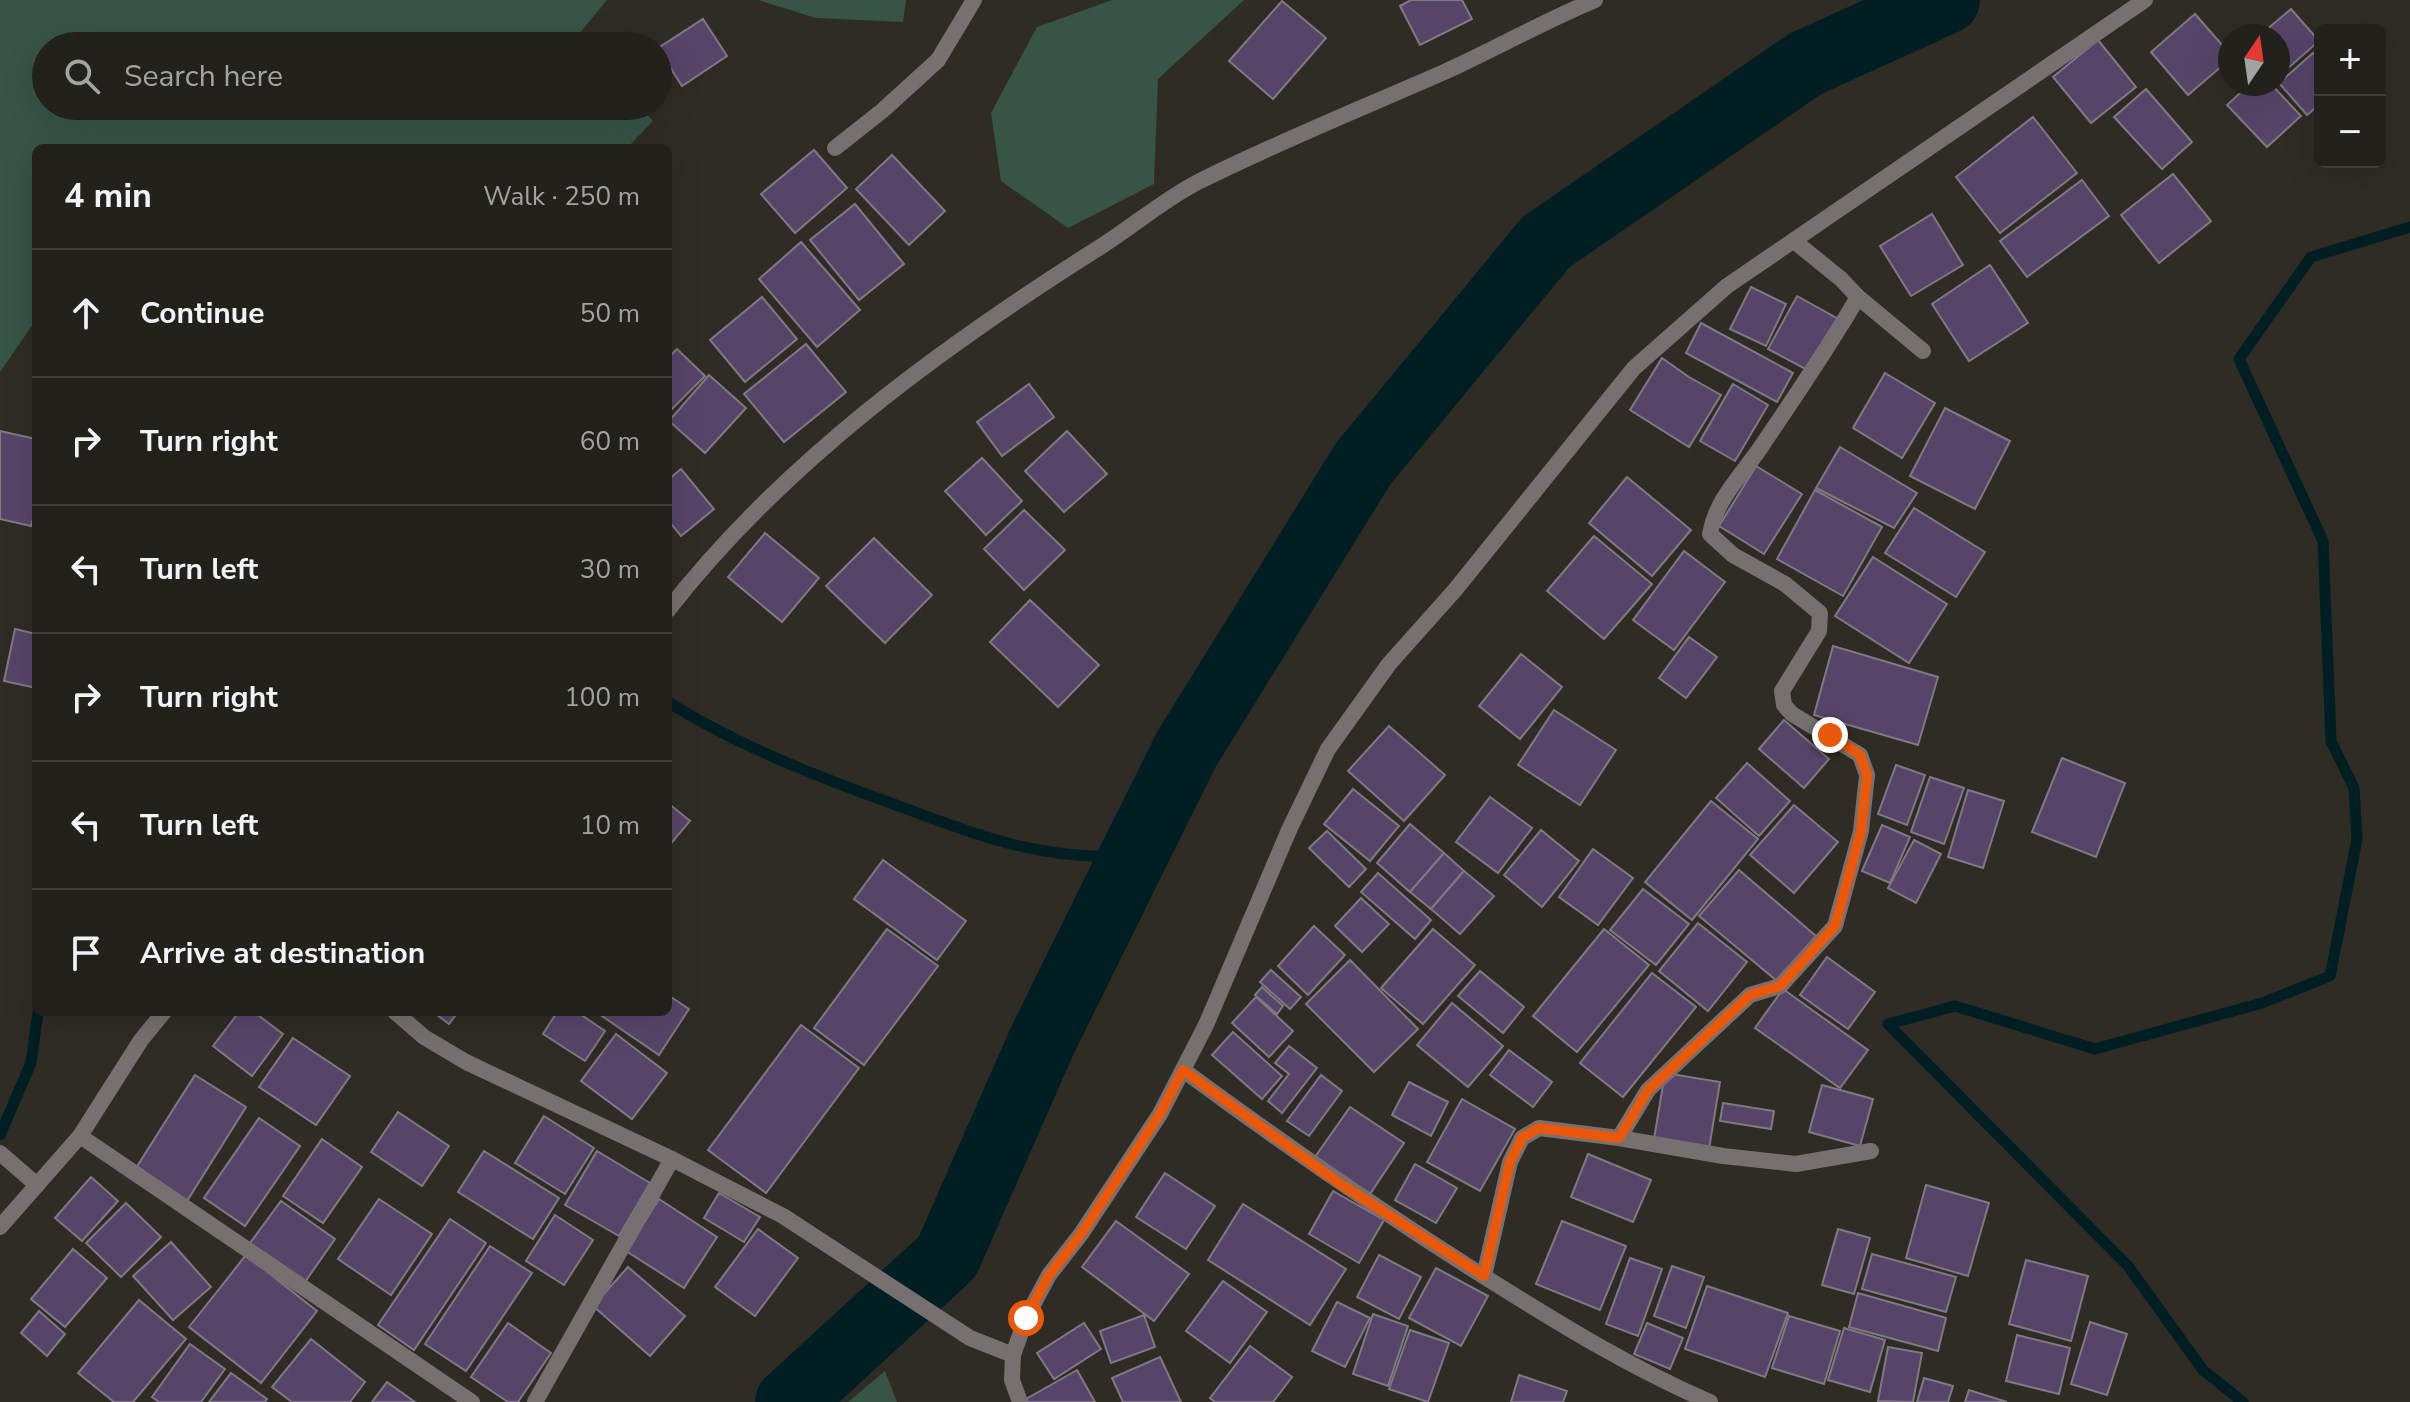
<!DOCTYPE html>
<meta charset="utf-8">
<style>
:root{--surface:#22211b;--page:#2e2e28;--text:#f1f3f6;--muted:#a2a3a3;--line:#3f3e3a}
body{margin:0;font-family:"Nunito Sans",sans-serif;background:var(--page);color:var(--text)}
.controls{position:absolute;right:24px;top:24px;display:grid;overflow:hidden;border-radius:12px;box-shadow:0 8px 32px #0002}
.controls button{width:72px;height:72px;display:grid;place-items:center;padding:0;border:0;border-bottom:2px solid var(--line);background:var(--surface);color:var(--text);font:40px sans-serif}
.compass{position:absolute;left:2218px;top:24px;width:72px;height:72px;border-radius:50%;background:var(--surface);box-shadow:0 8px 32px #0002;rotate:13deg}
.stop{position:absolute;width:24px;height:24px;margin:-18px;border:6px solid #ea580c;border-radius:50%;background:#fff}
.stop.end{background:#ea580c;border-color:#fff;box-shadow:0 2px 8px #0008}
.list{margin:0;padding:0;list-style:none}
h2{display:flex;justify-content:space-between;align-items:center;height:104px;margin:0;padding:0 32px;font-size:34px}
h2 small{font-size:26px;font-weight:400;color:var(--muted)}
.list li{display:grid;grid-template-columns:52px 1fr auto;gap:24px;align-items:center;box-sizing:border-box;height:128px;padding:0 32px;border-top:2px solid var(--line)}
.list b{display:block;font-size:30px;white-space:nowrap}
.list em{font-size:26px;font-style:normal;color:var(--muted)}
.icon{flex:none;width:44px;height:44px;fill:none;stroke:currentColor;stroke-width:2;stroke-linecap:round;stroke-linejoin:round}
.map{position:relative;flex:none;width:2410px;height:1402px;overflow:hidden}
.search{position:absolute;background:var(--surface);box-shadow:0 8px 32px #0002;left:32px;top:32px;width:640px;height:88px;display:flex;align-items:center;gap:20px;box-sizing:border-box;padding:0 28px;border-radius:44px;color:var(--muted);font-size:30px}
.panel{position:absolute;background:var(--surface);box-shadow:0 8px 32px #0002;left:32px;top:144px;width:640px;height:872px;border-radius:12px}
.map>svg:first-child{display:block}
</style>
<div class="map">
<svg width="2410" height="1402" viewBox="0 0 2410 1402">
<rect width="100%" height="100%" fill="#2e2c24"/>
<g fill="#375447">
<polygon points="0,0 607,0 579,34 589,46 46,46 46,106 640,106 653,121 627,148 36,148 36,320 0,372"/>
<polygon points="758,0 906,0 903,22 816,18"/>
<polygon points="1112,0 1244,0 1158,79 1154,184 1068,228 1001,181 991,113 1037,27"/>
<polygon points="885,1371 897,1402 848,1402"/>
</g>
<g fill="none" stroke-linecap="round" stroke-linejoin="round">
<g stroke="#011e22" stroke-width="11">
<path d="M668,702C735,744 811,774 885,801C972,833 1039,862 1134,856"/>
<polyline points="0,1135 31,1063 38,1012"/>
<polyline points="2243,1402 2203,1370 2128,1266 1888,1024 1955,1006 2095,1049 2262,1003 2330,976 2357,839 2354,788 2331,741 2323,541 2239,359 2311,257 2410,227"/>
</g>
<polyline stroke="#011e22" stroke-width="68" points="789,1402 947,1257 1043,1039 1186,750 1363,464 1546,242 1805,64 1946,0"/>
</g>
<g fill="#564568" stroke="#7e7982" stroke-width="2">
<polygon points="1411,0 1462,0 1472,19 1420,45 1400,6"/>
<polygon points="1282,1 1326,38 1273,99 1229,61"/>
<polygon points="2291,9 2319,41 2278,77 2278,36 2259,36"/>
<polygon points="2195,14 2230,54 2230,59 2188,95 2151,52"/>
<polygon points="703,19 727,56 682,86 658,48"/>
<polygon points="2098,40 2136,87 2091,123 2053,77"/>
<polygon points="2313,53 2320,61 2320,104 2307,115 2279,83"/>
<polygon points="2250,84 2271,84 2301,116 2267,147 2227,105"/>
<polygon points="2146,89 2192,142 2162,169 2114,117"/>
<polygon points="2033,117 2077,173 2000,233 1956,177"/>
<polygon points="814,150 847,188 795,233 761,194"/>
<polygon points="892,155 945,211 909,245 856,189"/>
<polygon points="2173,174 2211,221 2159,263 2121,215"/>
<polygon points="2082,180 2109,216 2027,277 2000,241"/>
<polygon points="855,204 904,264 859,300 810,240"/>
<polygon points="1932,214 1963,265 1911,296 1880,246"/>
<polygon points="801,242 860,310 817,347 759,279"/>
<polygon points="1990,265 2028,323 1969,361 1932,304"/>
<polygon points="1751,287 1786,304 1766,346 1730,329"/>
<polygon points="1797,296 1840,320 1811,372 1768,349"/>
<polygon points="762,297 797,339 745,382 710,340"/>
<polygon points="1701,323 1793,373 1777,402 1686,353"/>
<polygon points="806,344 846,392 784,442 744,394"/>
<polygon points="677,349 705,376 668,413 668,358"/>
<polygon points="1662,358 1689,377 1721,395 1689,447 1630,410"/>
<polygon points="1885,373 1935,403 1902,458 1853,428"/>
<polygon points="709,375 746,408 705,453 669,421"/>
<polygon points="1029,384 1054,417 1002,456 977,422"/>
<polygon points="1733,384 1768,405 1735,461 1700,441"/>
<polygon points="1945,408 2010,441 1975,509 1910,476"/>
<polygon points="0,431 36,439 36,507 31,526 0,519"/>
<polygon points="1067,431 1107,474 1064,512 1025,471"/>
<polygon points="1840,447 1917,493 1894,528 1816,488"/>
<polygon points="982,458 1022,501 986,535 945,491"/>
<polygon points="1756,466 1802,494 1764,554 1719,526"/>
<polygon points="681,469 714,509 681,536 668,520 668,480"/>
<polygon points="1627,477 1691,530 1652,576 1589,523"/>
<polygon points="1815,490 1882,527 1843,596 1777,559"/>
<polygon points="1914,508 1985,552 1956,597 1885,553"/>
<polygon points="1024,510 1065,550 1024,590 984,549"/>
<polygon points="765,533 819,578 782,622 728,577"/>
<polygon points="1594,536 1652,584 1604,639 1547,591"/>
<polygon points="874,538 932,595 885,643 826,586"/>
<polygon points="1684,551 1725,582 1674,650 1633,620"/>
<polygon points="1873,557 1947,604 1909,663 1835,616"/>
<polygon points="1030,600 1099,665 1058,707 990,642"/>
<polygon points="15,629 36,634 36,688 4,681"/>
<polygon points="1689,637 1717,657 1686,698 1659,678"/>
<polygon points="1833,646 1938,677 1918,745 1814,715"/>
<polygon points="1521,654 1562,687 1520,739 1479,706"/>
<polygon points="1554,710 1616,750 1580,805 1518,765"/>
<polygon points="1784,720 1829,759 1804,788 1759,749"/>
<polygon points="1389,726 1445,775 1404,821 1348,771"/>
<polygon points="2062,758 2125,783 2096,857 2032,832"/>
<polygon points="1747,763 1790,801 1759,836 1716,798"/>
<polygon points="1896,765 1925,775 1907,825 1878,814"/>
<polygon points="1930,777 1964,788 1944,844 1911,832"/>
<polygon points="1353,789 1399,826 1370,861 1324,824"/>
<polygon points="1968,790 2004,801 1983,868 1948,857"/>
<polygon points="1490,797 1532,828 1498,873 1456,842"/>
<polygon points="1711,801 1758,839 1692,920 1645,882"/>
<polygon points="668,803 690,821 668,847"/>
<polygon points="1794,805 1838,842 1794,893 1750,855"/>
<polygon points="1410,824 1444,853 1410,892 1377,863"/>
<polygon points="1882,825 1910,837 1890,883 1862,871"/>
<polygon points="1541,830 1579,861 1542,907 1504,875"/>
<polygon points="1327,831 1366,869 1349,887 1309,848"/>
<polygon points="1914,840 1941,854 1916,903 1888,888"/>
<polygon points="1593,849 1633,878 1598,925 1559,897"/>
<polygon points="1444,853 1464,871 1431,909 1410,892"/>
<polygon points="883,860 966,921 937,960 854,899"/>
<polygon points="1739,870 1816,936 1777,981 1699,916"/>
<polygon points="1464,871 1494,896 1460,934 1431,909"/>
<polygon points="1378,873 1431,920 1415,939 1361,892"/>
<polygon points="1643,889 1689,924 1656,965 1610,930"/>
<polygon points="1361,898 1389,924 1362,952 1335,926"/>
<polygon points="1698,923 1747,962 1708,1011 1659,971"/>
<polygon points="1314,926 1345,955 1308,995 1278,966"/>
<polygon points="887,929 938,966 864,1065 814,1028"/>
<polygon points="1433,929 1475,965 1423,1024 1381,988"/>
<polygon points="1604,929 1649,965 1577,1052 1533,1016"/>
<polygon points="1827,957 1875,992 1848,1029 1800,995"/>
<polygon points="1350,960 1418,1029 1374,1072 1306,1004"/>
<polygon points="1271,970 1301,997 1290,1009 1260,982"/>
<polygon points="1480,971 1524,1007 1503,1033 1458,996"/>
<polygon points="1652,973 1696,1007 1623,1097 1580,1063"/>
<polygon points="1262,987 1283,1006 1277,1014 1255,995"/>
<polygon points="1783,989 1868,1050 1840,1088 1755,1028"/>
<polygon points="668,995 689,1009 659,1055 596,1012 668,1012"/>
<polygon points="1256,997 1293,1031 1269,1057 1232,1023"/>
<polygon points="1452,1003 1503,1046 1468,1087 1417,1045"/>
<polygon points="239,1012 254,1012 283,1034 252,1076 213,1046"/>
<polygon points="433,1012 458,1012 449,1024"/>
<polygon points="557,1012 577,1012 605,1031 585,1061 543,1034"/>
<polygon points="801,1025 859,1068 766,1193 708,1150"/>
<polygon points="1233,1032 1282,1076 1262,1099 1212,1055"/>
<polygon points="616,1034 667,1073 632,1119 581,1081"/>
<polygon points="293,1038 350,1076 316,1125 259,1087"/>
<polygon points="1289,1046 1317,1068 1282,1113 1268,1101 1289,1074 1275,1063"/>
<polygon points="1509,1050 1552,1082 1533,1107 1490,1075"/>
<polygon points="1665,1073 1720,1082 1709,1149 1654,1139"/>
<polygon points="195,1075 246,1107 187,1201 136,1168"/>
<polygon points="1321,1075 1342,1091 1309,1136 1287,1121"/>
<polygon points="1409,1082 1448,1102 1431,1136 1392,1115"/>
<polygon points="1822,1085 1873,1099 1860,1146 1809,1132"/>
<polygon points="1462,1099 1515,1129 1480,1191 1427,1162"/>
<polygon points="1723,1103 1774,1111 1771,1129 1720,1121"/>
<polygon points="1350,1107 1404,1143 1370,1194 1315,1157"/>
<polygon points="398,1112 449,1146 422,1186 371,1152"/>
<polygon points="544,1116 594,1148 565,1194 515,1163"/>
<polygon points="259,1118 300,1146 245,1226 204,1198"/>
<polygon points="322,1139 362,1167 323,1223 283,1196"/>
<polygon points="484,1151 559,1198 533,1239 458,1192"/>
<polygon points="597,1151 650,1183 619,1236 565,1205"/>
<polygon points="1588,1154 1651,1180 1633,1222 1571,1197"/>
<polygon points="1415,1164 1457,1188 1436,1223 1395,1200"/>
<polygon points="1165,1173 1215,1206 1186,1249 1136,1217"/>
<polygon points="91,1177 118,1201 82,1241 55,1218"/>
<polygon points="1926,1185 1989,1203 1968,1276 1906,1258"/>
<polygon points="1333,1191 1384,1220 1359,1263 1309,1234"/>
<polygon points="719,1193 760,1217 744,1242 704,1218"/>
<polygon points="379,1199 432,1234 391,1295 338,1259"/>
<polygon points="659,1199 717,1237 684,1288 626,1251"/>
<polygon points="281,1201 335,1239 305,1282 250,1243"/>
<polygon points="126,1203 161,1237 121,1277 86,1243"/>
<polygon points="1243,1204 1346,1269 1310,1325 1208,1260"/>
<polygon points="555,1215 593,1240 564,1285 526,1261"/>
<polygon points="450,1219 486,1243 414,1350 378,1325"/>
<polygon points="1116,1221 1189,1274 1154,1321 1082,1267"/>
<polygon points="1562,1221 1626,1246 1600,1310 1536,1284"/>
<polygon points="758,1229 798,1258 755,1316 715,1287"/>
<polygon points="1838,1229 1870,1238 1854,1294 1822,1285"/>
<polygon points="171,1242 211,1287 173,1320 133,1276"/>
<polygon points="490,1246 532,1273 466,1371 425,1344"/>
<polygon points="73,1249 107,1278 65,1327 31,1299"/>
<polygon points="1872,1254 1956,1277 1946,1312 1862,1289"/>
<polygon points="246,1255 317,1311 261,1383 189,1327"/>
<polygon points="1379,1255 1421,1277 1399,1319 1357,1297"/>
<polygon points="1630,1258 1662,1269 1638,1336 1606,1324"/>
<polygon points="2026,1260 2088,1276 2071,1341 2009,1324"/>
<polygon points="1672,1266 1704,1277 1686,1328 1654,1316"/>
<polygon points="628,1267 685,1316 650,1356 593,1306"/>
<polygon points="1436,1268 1488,1296 1461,1346 1409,1318"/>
<polygon points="1223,1281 1267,1312 1230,1363 1186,1331"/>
<polygon points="1707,1286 1788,1313 1765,1377 1685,1349"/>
<polygon points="1858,1293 1946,1318 1938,1351 1849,1327"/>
<polygon points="139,1300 186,1339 133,1402 114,1402 78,1373"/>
<polygon points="1337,1302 1370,1318 1345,1367 1312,1351"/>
<polygon points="39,1311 65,1334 47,1356 21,1333"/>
<polygon points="1373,1314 1408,1326 1388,1386 1353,1374"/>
<polygon points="1144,1315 1155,1347 1111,1363 1100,1331"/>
<polygon points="1789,1316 1840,1331 1824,1384 1772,1368"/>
<polygon points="2090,1322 2127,1334 2107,1395 2071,1384"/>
<polygon points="508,1323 551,1353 518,1402 508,1402 471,1377"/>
<polygon points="1084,1323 1101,1349 1054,1379 1037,1353"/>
<polygon points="1647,1323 1683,1338 1670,1369 1634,1354"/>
<polygon points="1844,1328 1885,1340 1870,1392 1828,1380"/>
<polygon points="1410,1330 1449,1343 1428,1402 1389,1389"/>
<polygon points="2017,1335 2070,1348 2059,1394 2006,1381"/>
<polygon points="311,1339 365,1382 350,1402 292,1402 272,1387"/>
<polygon points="190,1344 225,1369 201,1402 159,1402 152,1397"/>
<polygon points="1250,1346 1292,1377 1273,1402 1215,1402 1210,1398"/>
<polygon points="1888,1347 1922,1353 1913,1402 1878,1401"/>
<polygon points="1160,1357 1181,1402 1123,1402 1112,1378"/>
<polygon points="1077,1370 1095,1402 1028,1402 1026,1399"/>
<polygon points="231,1373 267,1399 265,1402 209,1402"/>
<polygon points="1519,1375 1567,1391 1563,1402 1511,1402"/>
<polygon points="1924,1378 1953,1386 1948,1402 1917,1402"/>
<polygon points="387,1382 415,1402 372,1402"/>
<polygon points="1969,1390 2007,1402 1965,1402"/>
</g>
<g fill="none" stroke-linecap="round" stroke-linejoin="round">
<g stroke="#767071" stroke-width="16">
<polyline points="835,148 882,111 938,60 974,0"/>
<polyline points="1858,297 1923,351"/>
<polyline points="395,1012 424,1037 466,1062 672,1159 783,1216 970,1338 1013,1355"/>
<path d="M1183,1070C1282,1143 1383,1213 1488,1279C1560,1324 1631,1368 1710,1402"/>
<polyline points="80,1136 472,1402"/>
<polyline points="1619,1138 1723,1156 1796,1164 1871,1151"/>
<polyline points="0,1153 37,1185"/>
<path d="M1484,1276L1510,1162L1522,1138L1539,1128L1619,1138L1648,1090L1750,995L1780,986L1835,926L1861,831L1867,775L1860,755L1792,714L1784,705L1782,691L1819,631L1820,613L1785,584L1733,555L1710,534C1716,498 1744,473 1763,444C1796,395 1829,347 1858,297L1841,279L1794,241"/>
<polyline points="535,1402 672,1159"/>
<polyline points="1020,1402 1012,1380 1013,1355 1026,1318 1049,1275 1081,1234 1160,1114 1206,1025 1289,830 1328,749 1389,664 1455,590 1634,368 1727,286 2145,0"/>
</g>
<g stroke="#767071" stroke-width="16">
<path d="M668,610C784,462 939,349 1097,249C1131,228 1163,200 1198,182C1278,142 1360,109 1442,73C1493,50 1542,22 1595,0"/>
<polyline points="0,1227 80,1136 141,1040 164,1012"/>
</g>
</g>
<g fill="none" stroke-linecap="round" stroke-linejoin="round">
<polyline stroke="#ea580c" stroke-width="10" points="1026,1318 1049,1275 1081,1234 1160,1114 1183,1070 1339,1183 1484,1276 1510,1162 1522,1138 1539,1128 1619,1138 1648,1090 1750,995 1780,986 1835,926 1861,831 1867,775 1860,755 1830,735"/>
</g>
</svg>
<div class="controls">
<button>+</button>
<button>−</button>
</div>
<svg class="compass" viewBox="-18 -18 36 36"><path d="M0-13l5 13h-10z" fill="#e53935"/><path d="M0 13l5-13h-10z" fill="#a2a3a3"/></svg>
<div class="stop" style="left:1026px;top:1318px"></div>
<div class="stop end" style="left:1830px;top:735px"></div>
<div class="search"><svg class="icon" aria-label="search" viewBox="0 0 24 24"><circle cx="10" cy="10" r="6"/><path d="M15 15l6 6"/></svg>Search here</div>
<section class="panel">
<h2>4 min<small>Walk · 250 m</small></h2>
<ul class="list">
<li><svg class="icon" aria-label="ahead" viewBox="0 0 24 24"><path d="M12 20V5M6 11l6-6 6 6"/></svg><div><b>Continue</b></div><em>50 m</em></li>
<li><svg class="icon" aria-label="right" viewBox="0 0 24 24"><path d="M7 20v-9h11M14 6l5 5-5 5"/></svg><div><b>Turn right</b></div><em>60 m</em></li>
<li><svg class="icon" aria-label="left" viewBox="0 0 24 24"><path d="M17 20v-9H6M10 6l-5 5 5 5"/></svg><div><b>Turn left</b></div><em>30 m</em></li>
<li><svg class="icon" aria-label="right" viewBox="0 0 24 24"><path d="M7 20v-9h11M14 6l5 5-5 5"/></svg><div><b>Turn right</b></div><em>100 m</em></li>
<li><svg class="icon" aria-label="left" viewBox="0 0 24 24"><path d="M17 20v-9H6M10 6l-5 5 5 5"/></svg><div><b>Turn left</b></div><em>10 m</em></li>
<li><svg class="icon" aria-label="arrive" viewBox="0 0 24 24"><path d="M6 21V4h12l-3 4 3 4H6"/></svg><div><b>Arrive at destination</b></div></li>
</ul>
</section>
</div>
